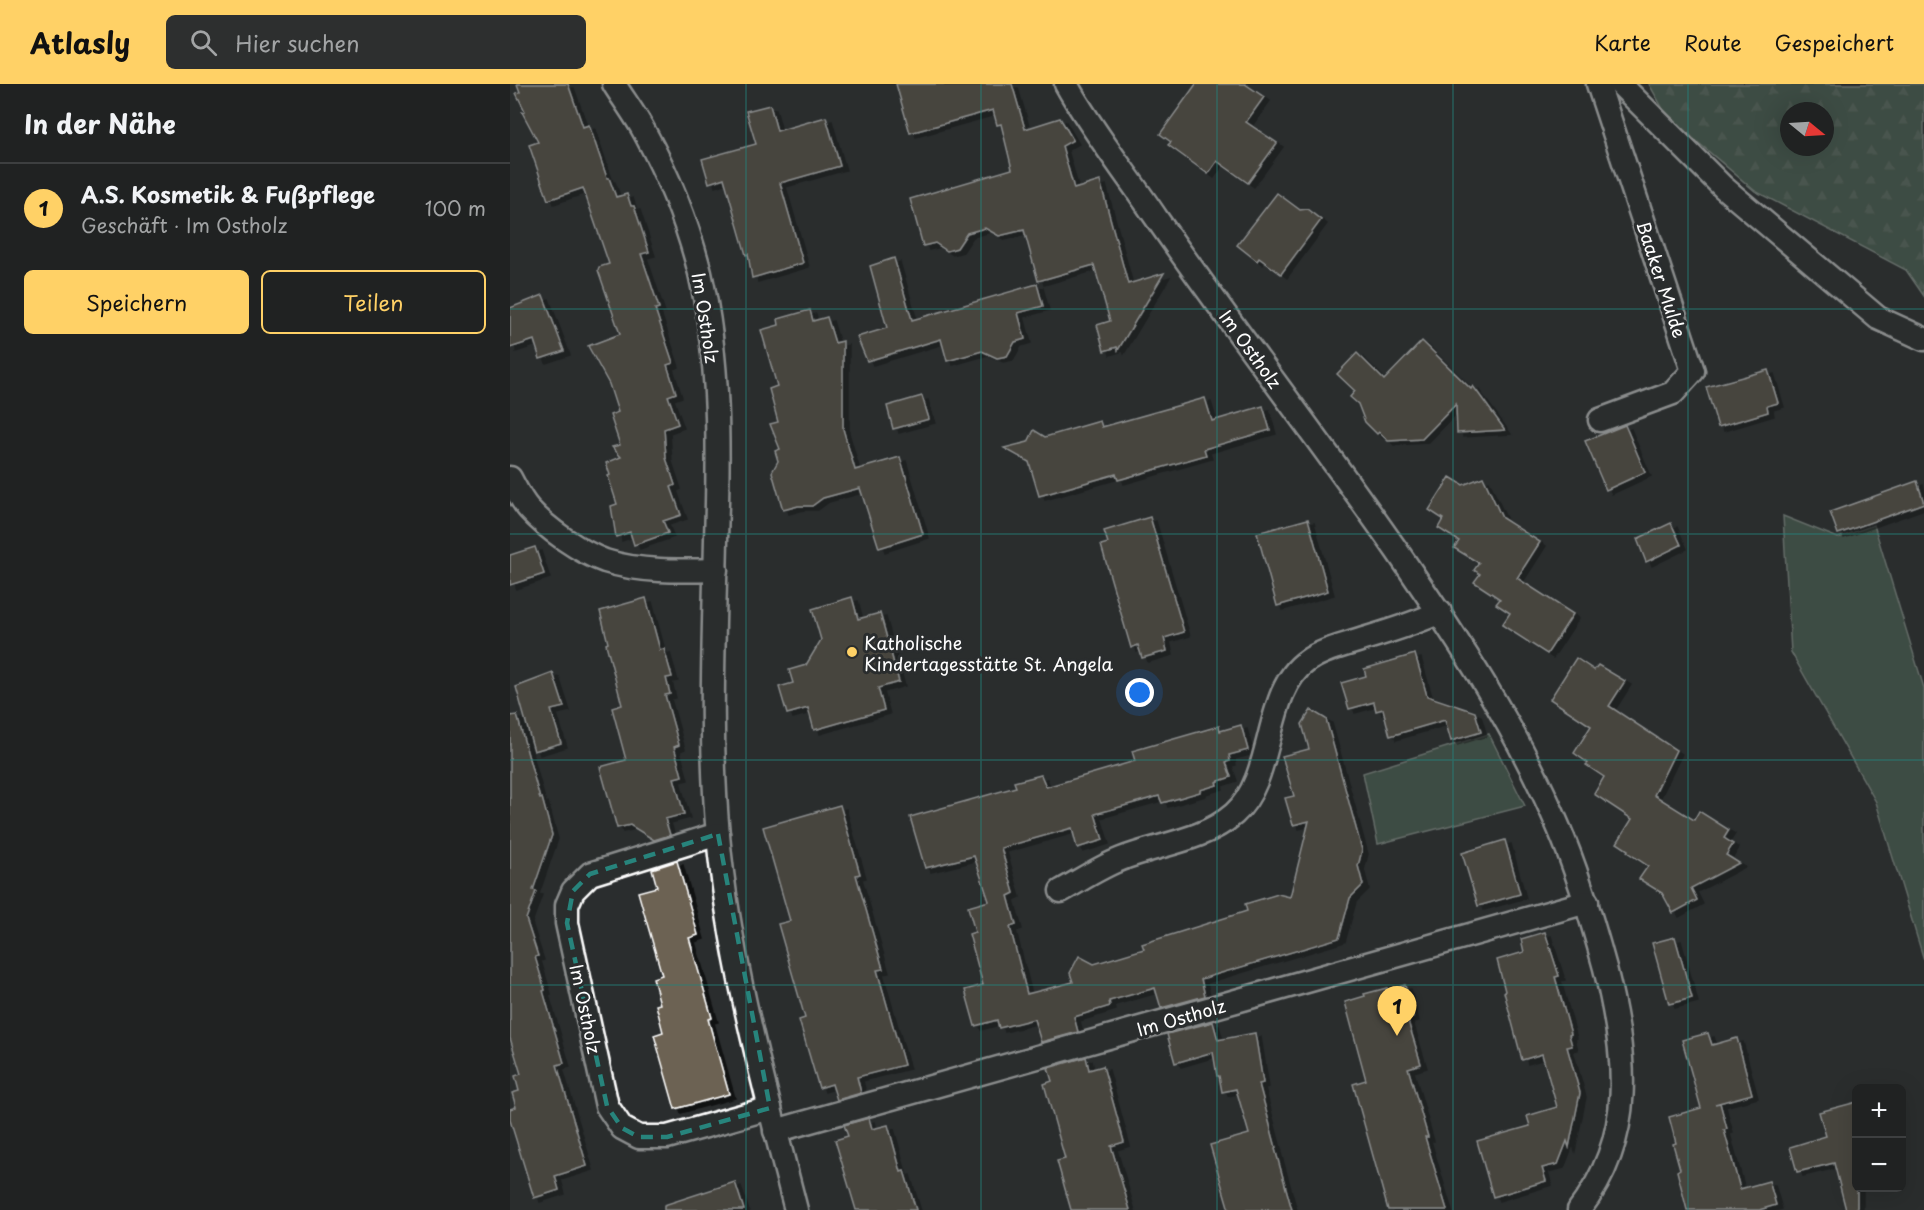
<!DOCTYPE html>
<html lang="de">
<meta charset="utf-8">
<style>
:root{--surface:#202222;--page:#2d2f2f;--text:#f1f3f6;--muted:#a2a4a5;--line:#3d3f40;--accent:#ffd166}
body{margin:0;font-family:"Playpen Sans",sans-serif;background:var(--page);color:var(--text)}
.controls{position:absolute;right:18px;bottom:18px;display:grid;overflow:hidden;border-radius:9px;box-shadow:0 6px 24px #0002}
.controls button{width:54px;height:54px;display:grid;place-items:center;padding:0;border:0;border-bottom:2px solid var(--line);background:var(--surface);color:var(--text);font:30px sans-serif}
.compass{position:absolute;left:1270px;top:18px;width:54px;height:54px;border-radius:50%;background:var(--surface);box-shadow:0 6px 24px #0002;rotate:108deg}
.you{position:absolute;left:630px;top:609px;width:21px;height:21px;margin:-15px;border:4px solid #fff;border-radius:50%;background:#1a73e8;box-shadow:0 0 0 9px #1a73e833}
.badge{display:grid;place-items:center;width:39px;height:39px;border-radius:50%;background:var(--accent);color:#111;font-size:20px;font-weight:700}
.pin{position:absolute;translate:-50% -50px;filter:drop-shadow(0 2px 3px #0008)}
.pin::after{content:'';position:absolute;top:32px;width:21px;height:18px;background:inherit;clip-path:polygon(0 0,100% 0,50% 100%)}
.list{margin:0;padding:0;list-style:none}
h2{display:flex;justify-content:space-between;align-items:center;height:78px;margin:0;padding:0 24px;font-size:26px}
h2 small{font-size:20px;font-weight:400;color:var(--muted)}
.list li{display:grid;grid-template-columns:39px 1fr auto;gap:18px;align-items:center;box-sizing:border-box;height:90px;padding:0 24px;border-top:2px solid var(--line)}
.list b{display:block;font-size:22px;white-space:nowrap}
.list p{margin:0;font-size:20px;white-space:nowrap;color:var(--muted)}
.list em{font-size:20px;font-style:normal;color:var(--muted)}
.actions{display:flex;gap:12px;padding:18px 24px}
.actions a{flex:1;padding:14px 0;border:2px solid var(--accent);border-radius:9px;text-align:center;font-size:21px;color:var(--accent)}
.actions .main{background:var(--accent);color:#111}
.icon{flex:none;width:33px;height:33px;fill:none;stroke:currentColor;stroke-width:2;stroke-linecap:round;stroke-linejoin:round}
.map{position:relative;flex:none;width:1414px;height:1126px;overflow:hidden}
header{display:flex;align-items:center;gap:36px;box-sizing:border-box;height:84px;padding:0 30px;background:var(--accent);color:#111}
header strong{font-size:28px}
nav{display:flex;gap:33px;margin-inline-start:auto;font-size:21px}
.search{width:420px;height:54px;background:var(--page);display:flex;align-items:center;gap:15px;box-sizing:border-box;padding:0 21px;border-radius:9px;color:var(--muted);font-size:22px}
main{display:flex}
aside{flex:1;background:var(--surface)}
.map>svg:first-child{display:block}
</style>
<header>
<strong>Atlasly</strong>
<div class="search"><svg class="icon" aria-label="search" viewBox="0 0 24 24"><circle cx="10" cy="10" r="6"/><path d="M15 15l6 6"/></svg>Hier suchen</div>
<nav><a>Karte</a><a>Route</a><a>Gespeichert</a></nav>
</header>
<main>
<aside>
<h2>In der Nähe<small></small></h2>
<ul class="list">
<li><span class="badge">1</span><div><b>A.S. Kosmetik &amp; Fußpflege</b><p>Geschäft · Im Ostholz</p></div><em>100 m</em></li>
</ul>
<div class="actions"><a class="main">Speichern</a><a>Teilen</a></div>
</aside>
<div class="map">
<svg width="1414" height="1126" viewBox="0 0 1414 1126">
<defs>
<pattern id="forest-firs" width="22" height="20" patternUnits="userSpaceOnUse" patternTransform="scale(1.5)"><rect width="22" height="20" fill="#57715f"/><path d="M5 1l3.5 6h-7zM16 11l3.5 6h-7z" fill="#708677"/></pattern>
<filter id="shadow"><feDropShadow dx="6" dy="4" stdDeviation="0" flood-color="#0009"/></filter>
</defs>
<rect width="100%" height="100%" fill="#2a2d2e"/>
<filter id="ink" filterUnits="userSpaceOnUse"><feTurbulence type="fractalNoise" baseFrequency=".0167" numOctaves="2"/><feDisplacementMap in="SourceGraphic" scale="12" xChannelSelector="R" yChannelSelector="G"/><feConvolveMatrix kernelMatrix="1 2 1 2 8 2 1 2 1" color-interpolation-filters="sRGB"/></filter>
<g filter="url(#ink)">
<g fill="#57715f" stroke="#abb8af" stroke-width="1.5">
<polygon points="1273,432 1328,454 1364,441 1414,604 1414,876 1366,718 1281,568"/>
<polygon points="979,650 1015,722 868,760 853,689"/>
</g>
<path fill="url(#forest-firs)" stroke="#abb8af" stroke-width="1.5" fill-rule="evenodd" d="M1139,0H1414V212L1396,186L1245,107L1157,32ZM1279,27H1315V63H1279Z"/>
<g fill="#6c6253" stroke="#fff" stroke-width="1.5" filter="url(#shadow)">
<polygon points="7,0 58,0 73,43 79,41 97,94 99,94 106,113 117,110 121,122 124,122 139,168 131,170 149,224 145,225 163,279 157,281 166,309 158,312 168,340 154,345 156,374 165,401 161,403 171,431 153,437 158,449 124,461 120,448 106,453 101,422 107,420 98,392 100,391 96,379 111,373 102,363 110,361 100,331 108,328 99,300 78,262 110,250 88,186 89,183 99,180 73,104 38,116 19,61 28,58 12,28 15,27 6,9 10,8"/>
<polygon points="386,0 502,0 515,45 550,34 563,56 552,62 564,105 590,97 618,200 654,189 608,266 607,263 594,267 587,241 600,237 584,181 528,197 514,146 489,152 475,144 457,149 447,164 437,167 425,159 413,162 400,115 502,85 491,40 487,41 483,26 400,49"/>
<polygon points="686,0 735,0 754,13 736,38 767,59 738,99 707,77 698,90 658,61 661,58 650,50"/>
<polygon points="260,21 267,47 316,33 330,82 270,99 293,179 242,194 238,170 236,171 214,94 199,99 192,75 246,60 236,27"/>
<polygon points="767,109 790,126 797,125 811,136 771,190 749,174 747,177 727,161"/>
<polygon points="384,174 402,236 527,200 533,222 508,229 515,255 505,258 497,272 487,274 472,267 437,277 431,255 357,277 347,253 377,244 360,182"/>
<polygon points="33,211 54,267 30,275 24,256 0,264 0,224"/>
<polygon points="300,226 303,237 317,233 325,259 333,257 333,345 345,386 390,373 413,450 369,464 350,404 313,414 302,422 288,422 273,426 262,388 268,377 265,367 270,365 260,340 268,338 259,305 267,302 251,246 269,241 268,235"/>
<polygon points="912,257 961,305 963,302 995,346 947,349 946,320 912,355 878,357 869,348 867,350 855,338 848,320 840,313 845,307 827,290 847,269 874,296"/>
<polygon points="1258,286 1268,319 1257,322 1258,328 1208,343 1196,303"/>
<polygon points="412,312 419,335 383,345 377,322"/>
<polygon points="695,314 702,337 753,322 760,346 694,365 696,371 608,396 606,390 529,412 519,378 494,364 518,358 524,346 535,353 590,337 592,343"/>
<polygon points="1115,341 1135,388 1096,406 1075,357"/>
<polygon points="940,393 953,401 973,393 992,434 1030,458 1007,494 1063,530 1037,570 992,541 1000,529 986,520 990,515 964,498 970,490 964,486 969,479 944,464 949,457 928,444 933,435 919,426"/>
<polygon points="1407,397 1414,419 1328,450 1320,428"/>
<polygon points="640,433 674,548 654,554 657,567 632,574 628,561 621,564 591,461 598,459 594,447"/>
<polygon points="798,435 818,507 767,522 747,449"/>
<polygon points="1161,439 1171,461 1136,478 1127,455"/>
<polygon points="25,463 34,490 0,501 0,471"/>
<polygon points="342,513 348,535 370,529 389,598 368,604 374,626 304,646 298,624 277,630 269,603 283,599 279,586 296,581 311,556 302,525"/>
<polygon points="136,514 150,566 154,565 162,593 156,594 160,610 155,611 169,661 164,663 172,692 164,694 174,730 155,735 160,751 144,756 120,741 107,744 90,683 116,676 102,624 112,621 96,560 98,559 90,527"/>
<polygon points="905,570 917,612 965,628 971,648 941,657 935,636 880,652 873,625 866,627 864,618 839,625 831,599 856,592 854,585"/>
<polygon points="1066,574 1084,586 1088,581 1115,597 1099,622 1166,666 1144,711 1184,736 1189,727 1219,746 1214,754 1223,760 1216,771 1229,779 1181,804 1187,816 1163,829 1152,809 1129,795 1138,782 1117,768 1118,766 1107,759 1122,735 1084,710 1094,693 1076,681 1078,679 1064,669 1081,642 1040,615"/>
<polygon points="43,589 54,623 41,626 51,659 24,667 6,603"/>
<polygon points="801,626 816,635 852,766 848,782 853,801 840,814 829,854 691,895 695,912 651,924 645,904 599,917 600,922 564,933 568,948 531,958 524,935 489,944 487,936 465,942 455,906 473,901 459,850 465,848 458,823 479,817 464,772 415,784 400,733 506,703 504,698 531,691 536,703 625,677 622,667 709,642 710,647 731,641 738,666 719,671 720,677 716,678 721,693 706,698 707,701 690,706 690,708 652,719 649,712 585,730 593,756 567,764 562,744 491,764 504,809 498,812 506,841 500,843 517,910 563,898 560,889 569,872 584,880 634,865 632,860 737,827 735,820 768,810 780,813 799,737 783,741 775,714 784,712 772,672 799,665 792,640"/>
<polygon points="7,631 30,715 32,714 42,751 23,806 26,807 16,835 28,872 25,873 35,906 33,907 54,979 47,981 77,1082 45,1092 49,1106 24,1114 0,1036 0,1025 6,1023 2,1009 9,1007 5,992 11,990 0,954 0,632"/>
<polygon points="330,721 350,790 346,791 373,885 367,886 394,981 347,993 351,1009 327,1016 322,1000 309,1004 289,936 295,934 268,840 280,837 253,743"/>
<polygon points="995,756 1010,810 968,822 952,769"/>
<polygon points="167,777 188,851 179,854 202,934 198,935 219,1010 165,1025 144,951 153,948 146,921 150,920 143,894 152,891 128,808 147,803 142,785"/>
<polygon points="1035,848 1049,892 1045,893 1061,950 1059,951 1062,962 1057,963 1070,1009 1059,1063 1057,1057 1048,1080 1032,1084 1036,1097 983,1113 967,1057 1020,1042 1017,1032 1047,1023 1032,970 1012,976 994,908 995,907 987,876 1014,868 1011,855"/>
<polygon points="1165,853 1182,914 1159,920 1142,859"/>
<polygon points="895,901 903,933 897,934 911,980 898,984 918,1053 915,1053 937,1126 878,1126 843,1000 856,996 835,918 855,912 854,910 877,904 878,906"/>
<polygon points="703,938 708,956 745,949 753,999 749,1000 766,1064 765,1065 782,1126 719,1126 700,1061 739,1050 726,1005 712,1008 709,992 707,992 703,968 665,979 657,950"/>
<polygon points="1198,949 1202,961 1227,954 1242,1010 1205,1020 1210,1019 1217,1045 1214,1046 1230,1105 1259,1097 1266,1121 1249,1126 1177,1126 1167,1087 1170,1085 1163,1060 1166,1059 1159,1033 1191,1024 1172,956"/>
<polygon points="576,973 579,986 593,982 614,1058 601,1062 620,1126 561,1126 547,1077 555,1075 534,1000 542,997 538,984"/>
<polygon points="1347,1018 1347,1126 1336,1126 1324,1079 1287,1088 1280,1063 1316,1052 1309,1028"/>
<polygon points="359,1034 362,1045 378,1041 391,1088 394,1087 406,1126 346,1126 325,1056 338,1052 334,1041"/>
<polygon points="225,1098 234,1126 154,1126 154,1121"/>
</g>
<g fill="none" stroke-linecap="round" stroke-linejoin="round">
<defs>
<g id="minor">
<path d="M104,0C114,16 126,32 135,49C159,93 178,141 190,189C210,277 209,366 206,455C204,554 199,653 208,751C219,876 255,1005 286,1126"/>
<path d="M556,0C582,47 617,90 647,135C725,247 809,355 887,467C947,554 1007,644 1048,742C1068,788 1082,836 1095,884C1116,969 1127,1052 1069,1126"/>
<polyline points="1088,0 1183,287 1163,309 1090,336"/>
<polyline points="1110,0 1213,103 1368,234 1414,255"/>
<path d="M0,394C6,405 11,416 19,425C37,445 70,468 95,477C129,488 170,487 206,486"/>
<polyline points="208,750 80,790 63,807 57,821 57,839 97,1022 112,1044 129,1053 157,1053 260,1024"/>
<path d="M551,807C571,796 590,783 611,775C649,760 693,757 724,730C766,693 753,607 797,577C811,567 828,563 844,558C873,549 902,541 930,528"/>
<polyline points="265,1047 1077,818"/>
</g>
</defs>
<use href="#minor" stroke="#fff" stroke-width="27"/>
<use href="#minor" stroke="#2a2d2e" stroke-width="22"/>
</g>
</g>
<path d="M0 0H1414V1126H0ZM208,750L260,1024L157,1053H129L112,1044L97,1022L57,839L63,807L80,790Z" fill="#2a2d2e" fill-opacity=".55" fill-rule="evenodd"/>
<path fill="none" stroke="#27847c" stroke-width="4.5" stroke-dasharray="12 8" stroke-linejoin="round" d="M208,750L260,1024L157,1053H129L112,1044L97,1022L57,839L63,807L80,790Z"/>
<path fill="none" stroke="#27847c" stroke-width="1.5" stroke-opacity="0.55" d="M236,0V1126M471,0V1126M707,0V1126M943,0V1126M1178,0V1126M0,225H1414M0,450H1414M0,676H1414M0,901H1414"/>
<circle fill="#ffd166" stroke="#2a2d2e" stroke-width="2" cx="342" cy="568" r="6"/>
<g text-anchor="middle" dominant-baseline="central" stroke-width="6" stroke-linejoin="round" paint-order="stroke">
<g font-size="18" fill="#fff" stroke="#2a2d2e">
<text transform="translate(1152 195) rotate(72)">Baaker Mulde</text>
<text transform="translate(196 234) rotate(81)">Im Ostholz</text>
<text transform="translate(741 265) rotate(54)">Im Ostholz</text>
<text transform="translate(76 925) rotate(78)">Im Ostholz</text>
<text transform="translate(671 933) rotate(-16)">Im Ostholz</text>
</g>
<g font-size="18" fill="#fff" stroke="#2a2d2e" text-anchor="start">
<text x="354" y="558">Katholische<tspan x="354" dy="21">Kindertagesstätte St. Angela</tspan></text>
</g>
</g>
</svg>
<div class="controls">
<button>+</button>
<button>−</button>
</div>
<svg class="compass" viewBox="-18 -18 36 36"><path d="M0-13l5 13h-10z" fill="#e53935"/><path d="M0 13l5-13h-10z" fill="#a2a4a5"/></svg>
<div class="you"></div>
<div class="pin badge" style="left:887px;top:952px">1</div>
</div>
</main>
